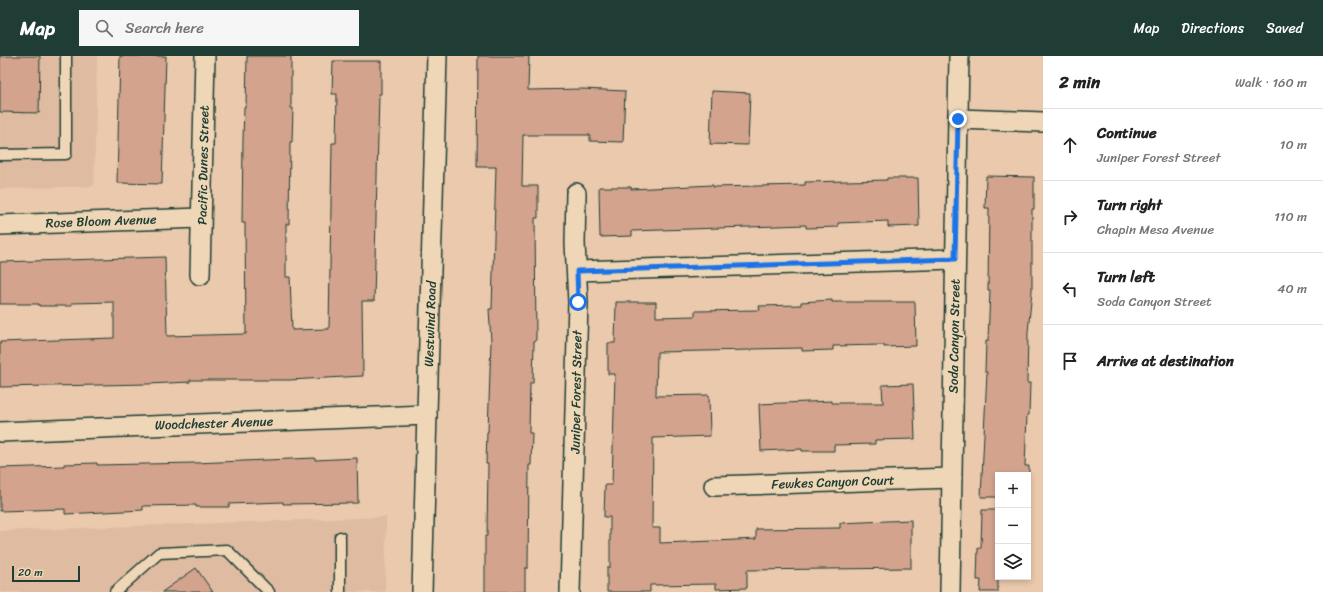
<!DOCTYPE html>
<meta charset="utf-8">
<style>
:root{--surface:#fff;--page:#f6f6f6;--text:#222;--muted:#767676;--line:#e0e0e0;--accent:#1f3d34}
body{margin:0;font-family:Sriracha,sans-serif;background:var(--page);color:var(--text)}
.controls{position:absolute;right:12px;bottom:12px;display:grid;overflow:hidden;border-radius:0px;box-shadow:0 2px 6px #0003}
.controls button{width:36px;height:36px;display:grid;place-items:center;padding:0;border:0;border-bottom:1px solid var(--line);background:var(--surface);color:var(--text);font:20px sans-serif}
.scale{position:absolute;left:12px;bottom:10px;width:68px;box-sizing:border-box;padding-left:4px;border:2px solid #1f3d34;border-top:0;font-size:11px;line-height:14px;white-space:nowrap;color:#1f3d34;-webkit-text-stroke:3px #eed6b6;paint-order:stroke}
.stop{position:absolute;width:12px;height:12px;margin:-9px;border:3px solid #1a73e8;border-radius:50%;background:#fff}
.stop.end{background:#1a73e8;border-color:#fff;box-shadow:0 1px 4px #0008}
.list{margin:0;padding:0;list-style:none}
h2{display:flex;justify-content:space-between;align-items:center;height:52px;margin:0;padding:0 16px;font-size:17px}
h2 small{font-size:13px;font-weight:400;color:var(--muted)}
.list li{display:grid;grid-template-columns:26px 1fr auto;gap:12px;align-items:center;box-sizing:border-box;height:72px;padding:0 16px;border-top:1px solid var(--line)}
.list b{display:block;font-size:15px;white-space:nowrap}
.list p{margin:0;font-size:13px;white-space:nowrap;color:var(--muted)}
.list em{font-size:13px;font-style:normal;color:var(--muted)}
.icon{flex:none;width:22px;height:22px;fill:none;stroke:currentColor;stroke-width:2;stroke-linecap:round;stroke-linejoin:round}
.map{position:relative;flex:none;width:1043px;height:536px;overflow:hidden}
header{display:flex;align-items:center;gap:24px;box-sizing:border-box;height:56px;padding:0 20px;background:var(--accent);color:#fff}
header strong{font-size:19px}
nav{display:flex;gap:22px;margin-inline-start:auto;font-size:14px}
.search{width:280px;height:36px;background:var(--page);display:flex;align-items:center;gap:10px;box-sizing:border-box;padding:0 14px;border-radius:0px;color:var(--muted);font-size:15px}
main{display:flex}
aside{flex:1;background:var(--surface)}
.map>svg:first-child{display:block}
</style>
<header>
<strong>Map</strong>
<div class="search"><svg class="icon" aria-label="search" viewBox="0 0 24 24"><circle cx="10" cy="10" r="6"/><path d="M15 15l6 6"/></svg>Search here</div>
<nav><a>Map</a><a>Directions</a><a>Saved</a></nav>
</header>
<main>
<div class="map">
<svg width="1043" height="536" viewBox="0 0 1043 536">
<rect width="100%" height="100%" fill="#eac9ac"/>
<filter id="ink" filterUnits="userSpaceOnUse"><feTurbulence type="fractalNoise" baseFrequency=".025" numOctaves="2"/><feDisplacementMap in="SourceGraphic" scale="8" xChannelSelector="R" yChannelSelector="G"/><feConvolveMatrix kernelMatrix="1 2 1 2 8 2 1 2 1" color-interpolation-filters="sRGB"/></filter>
<g filter="url(#ink)">
<g fill="#dfbba1">
<polygon points="0,0 97,0 94,130 0,133"/>
<polygon points="386,461 385,536 0,536 0,475"/>
</g>
<g fill="#d3a38e" stroke="#1f3d34">
<polygon points="0,0 40,0 39,57 0,56"/>
<polygon points="120,0 166,0 162,128 117,127"/>
<polygon points="247,0 291,0 291,52 293,52 292,86 290,86 289,168 286,168 286,221 290,221 292,274 329,273 332,87 336,87 337,38 332,38 333,5 381,5 381,38 379,38 374,245 362,245 363,320 289,324 190,324 190,326 148,328 0,331 0,286 114,282 114,246 72,247 72,250 39,250 39,248 0,248 0,206 165,201 167,280 246,278 245,167 242,167 243,84 244,51 246,51"/>
<polygon points="478,0 529,0 528,34 583,33 625,35 623,86 590,85 590,79 523,79 522,130 538,130 538,162 535,162 536,285 534,285 533,327 530,327 529,377 532,377 531,409 529,409 528,512 525,512 525,536 485,536 485,480 487,480 488,408 486,408 487,376 488,376 491,285 489,253 492,253 496,111 477,111"/>
<polygon points="712,35 750,37 748,89 710,88"/>
<polygon points="986,120 1034,121 1034,153 1032,153 1032,235 1028,276 1027,327 1030,327 1029,359 1027,359 1025,410 1029,410 1028,442 1028,419 998,419 998,441 981,441 987,316 985,316 986,285 988,285 990,234 988,234 989,152 985,152"/>
<polygon points="887,122 918,122 919,170 888,171 888,165 838,167 838,171 806,172 806,169 632,175 632,180 600,181 599,131 631,131 631,133 713,129 713,131 805,129 805,126 887,124"/>
<polygon points="832,244 832,246 915,246 916,290 884,291 884,289 833,290 833,294 802,295 802,292 751,293 751,294 657,296 656,340 709,339 710,380 653,382 652,472 660,472 660,487 715,485 756,483 756,473 840,472 840,467 911,464 911,512 747,514 747,532 716,533 716,528 650,529 650,536 607,536 607,511 610,511 610,461 604,461 605,429 612,429 615,318 608,318 608,287 615,287 616,246 656,246 656,261 695,260 695,255 760,254 759,250 801,249 801,246"/>
<polygon points="913,328 915,383 875,384 875,388 834,389 834,395 802,395 802,393 761,395 759,348 832,345 832,347 883,347 882,329"/>
<polygon points="315,402 315,404 357,402 358,447 283,448 283,446 229,448 229,451 196,451 196,449 143,450 143,454 65,458 65,453 0,455 0,412 64,410 64,408 97,407 97,409 195,407"/>
<polygon points="982,454 998,454 998,536 980,536 981,524 977,524 978,492 981,492"/>
<polygon points="196,512 213,536 162,536"/>
</g>
<g fill="none" stroke-linecap="round" stroke-linejoin="round">
<defs>
<g id="service">
<polyline points="0,99 66,98 66,0"/>
<polyline points="115,536 159,497 227,494 269,536"/>
<polyline points="340,536 340,481"/>
</g>
<g id="minor">
<polyline points="958,63 1043,66"/>
<polyline points="0,169 201,162"/>
<polyline points="577,215 955,203"/>
<polyline points="200,219 205,0"/>
<polyline points="0,376 427,359"/>
<polyline points="714,430 952,422"/>
<polyline points="422,536 437,0"/>
<polyline points="570,536 578,246 575,187 576,137"/>
<polyline points="950,536 959,0"/>
</g>
</defs>
<use href="#service" stroke="#1f3d34" stroke-width="13"/>
<use href="#minor" stroke="#1f3d34" stroke-width="22"/>
<use href="#service" stroke="#eed6b6" stroke-width="10"/>
<use href="#minor" stroke="#eed6b6" stroke-width="19"/>
</g>
</g>
<g fill="none" stroke-linecap="round" stroke-linejoin="round" filter="url(#ink)">
<polyline stroke="#1a73e8" stroke-width="5" points="578,246 577,215 955,203 958,63"/>
</g>
<g text-anchor="middle" dominant-baseline="central" stroke-width="4" stroke-linejoin="round" paint-order="stroke">
<g font-size="13" fill="#1f3d34" stroke="#eed6b6">
<text transform="translate(203 109) rotate(-89)">Pacific Dunes Street</text>
<text transform="translate(101 165) rotate(-2)">Rose Bloom Avenue</text>
<text transform="translate(430 268) rotate(-88)">Westwind Road</text>
<text transform="translate(954 280) rotate(-89)">Soda Canyon Street</text>
<text transform="translate(576 336) rotate(-89)">Juniper Forest Street</text>
<text transform="translate(214 367) rotate(-2)">Woodchester Avenue</text>
<text transform="translate(833 426) rotate(-2)">Fewkes Canyon Court</text>
</g>
</g>
</svg>
<div class="controls">
<button>+</button>
<button>−</button>
<button><svg class="icon" aria-label="layers" viewBox="0 0 24 24"><path d="M12 4l9 5-9 5-9-5zM3 14l9 5 9-5"/></svg></button>
</div>
<div class="scale">20 m</div>
<div class="stop" style="left:578px;top:246px"></div>
<div class="stop end" style="left:958px;top:63px"></div>
</div>
<aside>
<h2>2 min<small>Walk · 160 m</small></h2>
<ul class="list">
<li><svg class="icon" aria-label="ahead" viewBox="0 0 24 24"><path d="M12 20V5M6 11l6-6 6 6"/></svg><div><b>Continue</b><p>Juniper Forest Street</p></div><em>10 m</em></li>
<li><svg class="icon" aria-label="right" viewBox="0 0 24 24"><path d="M7 20v-9h11M14 6l5 5-5 5"/></svg><div><b>Turn right</b><p>Chapin Mesa Avenue</p></div><em>110 m</em></li>
<li><svg class="icon" aria-label="left" viewBox="0 0 24 24"><path d="M17 20v-9H6M10 6l-5 5 5 5"/></svg><div><b>Turn left</b><p>Soda Canyon Street</p></div><em>40 m</em></li>
<li><svg class="icon" aria-label="arrive" viewBox="0 0 24 24"><path d="M6 21V4h12l-3 4 3 4H6"/></svg><div><b>Arrive at destination</b></div></li>
</ul>
</aside>
</main>
